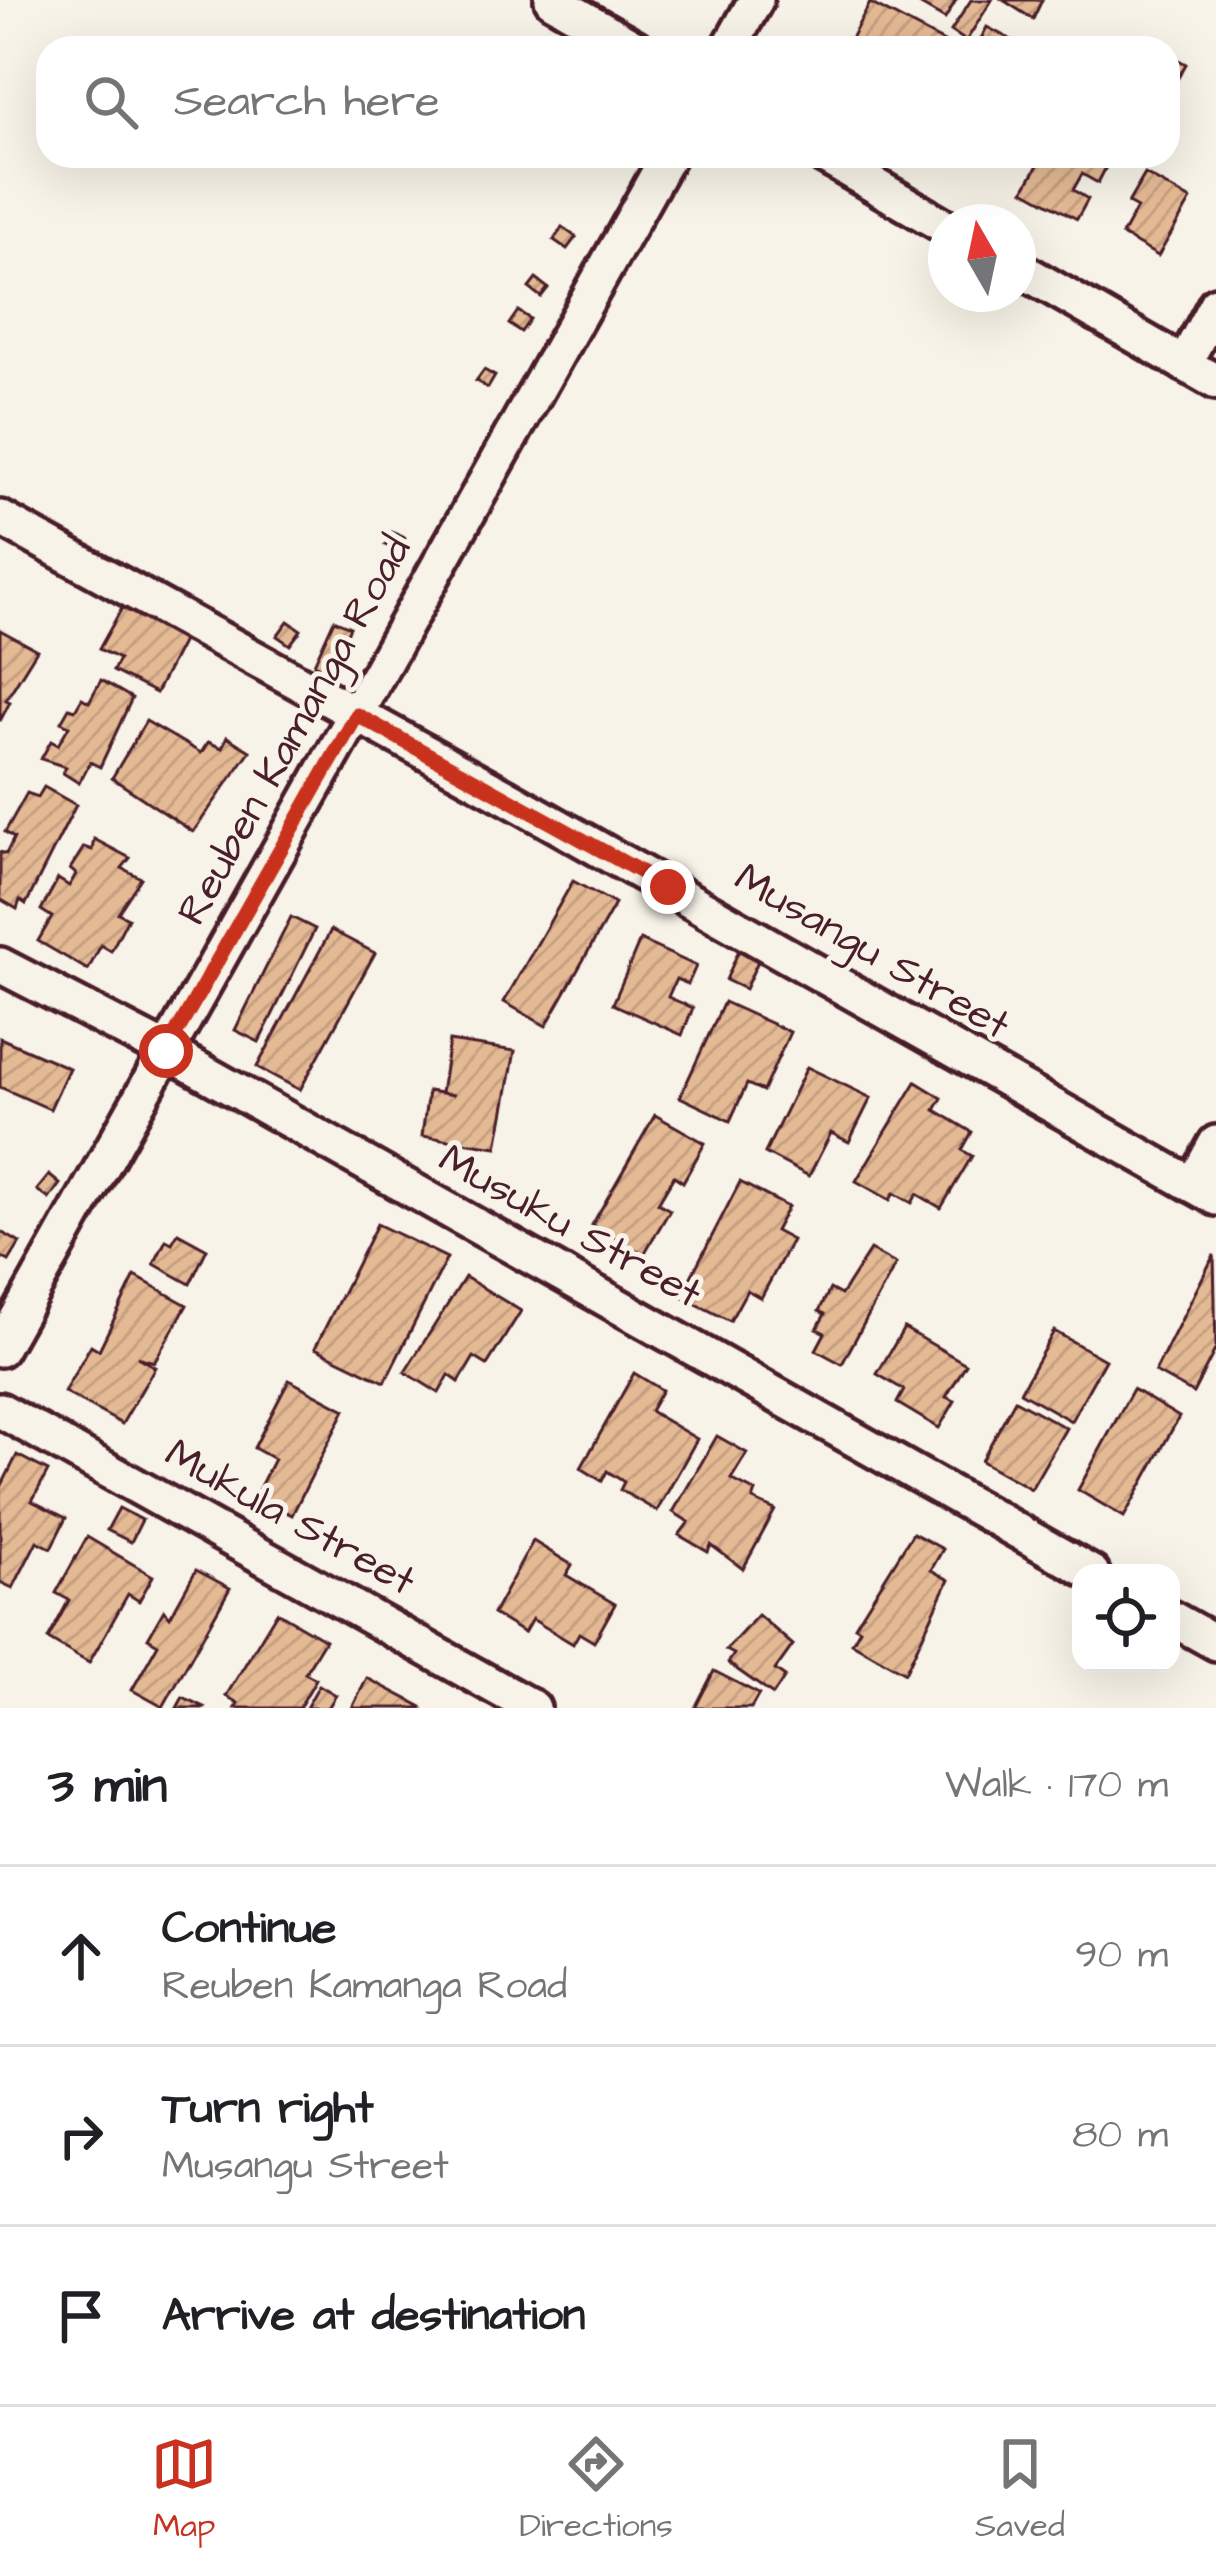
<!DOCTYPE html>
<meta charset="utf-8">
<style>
:root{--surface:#fff;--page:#f6f6f6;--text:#202124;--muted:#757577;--line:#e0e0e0;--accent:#c8321e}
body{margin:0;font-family:"Architects Daughter",sans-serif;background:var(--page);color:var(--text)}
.controls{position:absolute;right:36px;bottom:36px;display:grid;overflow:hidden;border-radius:24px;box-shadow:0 12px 48px #0002}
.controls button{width:108px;height:108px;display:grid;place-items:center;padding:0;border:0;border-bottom:3px solid var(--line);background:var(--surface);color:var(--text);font:60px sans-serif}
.compass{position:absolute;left:928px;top:204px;width:108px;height:108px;border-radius:50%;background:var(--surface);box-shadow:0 12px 48px #0002;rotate:351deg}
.stop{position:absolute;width:36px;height:36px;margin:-27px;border:9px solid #c8321e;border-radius:50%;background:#fff}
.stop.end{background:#c8321e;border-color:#fff;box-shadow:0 3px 12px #0008}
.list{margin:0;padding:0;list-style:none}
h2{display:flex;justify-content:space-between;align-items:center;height:156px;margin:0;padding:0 48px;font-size:51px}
h2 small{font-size:39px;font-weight:400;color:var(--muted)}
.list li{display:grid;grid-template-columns:78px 1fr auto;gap:36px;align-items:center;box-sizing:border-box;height:180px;padding:0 48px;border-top:3px solid var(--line)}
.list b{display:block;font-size:45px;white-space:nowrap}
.list p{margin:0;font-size:39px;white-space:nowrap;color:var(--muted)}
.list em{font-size:39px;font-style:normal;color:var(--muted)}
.icon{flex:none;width:66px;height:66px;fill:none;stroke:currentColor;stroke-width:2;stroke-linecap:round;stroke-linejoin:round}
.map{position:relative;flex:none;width:1216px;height:1708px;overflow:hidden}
.search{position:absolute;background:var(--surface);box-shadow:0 12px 48px #0002;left:36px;right:36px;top:36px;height:132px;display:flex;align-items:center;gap:30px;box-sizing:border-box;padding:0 42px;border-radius:36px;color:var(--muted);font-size:45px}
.sheet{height:696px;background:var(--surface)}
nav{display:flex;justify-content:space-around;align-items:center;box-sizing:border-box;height:168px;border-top:3px solid var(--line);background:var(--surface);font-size:33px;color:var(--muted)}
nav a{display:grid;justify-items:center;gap:6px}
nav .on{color:var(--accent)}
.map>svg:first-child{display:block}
</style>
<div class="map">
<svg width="1216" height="1708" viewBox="0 0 1216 1708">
<defs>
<pattern id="building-hatch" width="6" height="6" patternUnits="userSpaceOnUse" patternTransform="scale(3)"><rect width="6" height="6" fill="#e4ba94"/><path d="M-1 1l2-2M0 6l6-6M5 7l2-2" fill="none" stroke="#c59f80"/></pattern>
</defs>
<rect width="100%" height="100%" fill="#f7f3e8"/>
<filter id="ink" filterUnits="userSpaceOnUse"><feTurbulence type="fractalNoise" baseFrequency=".00833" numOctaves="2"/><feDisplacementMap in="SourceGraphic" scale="24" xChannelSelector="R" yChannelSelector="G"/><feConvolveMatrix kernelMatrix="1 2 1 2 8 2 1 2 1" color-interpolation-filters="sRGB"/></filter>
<g filter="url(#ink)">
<g fill="url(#building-hatch)" stroke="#4a1f2b" stroke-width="3">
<polygon points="912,0 956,0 945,19"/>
<polygon points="971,0 992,0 966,41 951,31"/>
<polygon points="1003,0 1042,0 1033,19"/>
<polygon points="870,3 944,42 941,48 861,48 849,42"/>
<polygon points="987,27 1027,48 976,48"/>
<polygon points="1168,54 1186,64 1168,95"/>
<polygon points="1043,156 1093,156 1107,165 1098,183 1082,174 1073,190 1088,199 1077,219 1024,190"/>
<polygon points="1145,174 1191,200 1158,256 1122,235 1137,208 1128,203"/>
<polygon points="562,227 576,237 567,249 554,240"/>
<polygon points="536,279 548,288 541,297 529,288"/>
<polygon points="518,311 530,319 521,332 509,324"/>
<polygon points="484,370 495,376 488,388 476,381"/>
<polygon points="392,532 405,538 398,551 385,545"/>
<polygon points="123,606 185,637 156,693 113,671 119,659 99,649"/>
<polygon points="334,620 350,627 329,672 314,664"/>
<polygon points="288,621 301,630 290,645 277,636"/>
<polygon points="0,630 37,650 6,700 10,702 0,721"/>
<polygon points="101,680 132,698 100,767 90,762 79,783 63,773 66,767 41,759 51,741 58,745 69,726 61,722 69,708 75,710 82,698 89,702"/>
<polygon points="146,721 201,753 208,742 222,748 227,737 250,751 193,832 112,778"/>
<polygon points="44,787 76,805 26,904 20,900 17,909 0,899 0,852 6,854 14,838 5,832 27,793 38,797"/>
<polygon points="94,839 130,858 122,868 141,878 118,913 128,918 111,951 101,945 88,970 38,941 52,917 41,910 58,879 69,886 76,874 70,869 84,847 92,850"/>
<polygon points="573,881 615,904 546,1026 504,1002"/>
<polygon points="291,917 315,929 259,1042 235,1030"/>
<polygon points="331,930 375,953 300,1090 257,1067"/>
<polygon points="640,940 696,966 688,984 676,979 668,997 693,1008 682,1035 613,1004"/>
<polygon points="739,950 759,959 745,989 726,980"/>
<polygon points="724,1002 790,1032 763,1091 747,1084 730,1121 680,1097"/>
<polygon points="0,1038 69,1068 50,1109 0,1087"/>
<polygon points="449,1041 515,1051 497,1147 422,1136 428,1091 454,1095 441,1093"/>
<polygon points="807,1067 871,1098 849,1142 831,1133 809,1176 765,1153"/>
<polygon points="916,1082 942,1098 935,1110 972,1132 962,1150 972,1156 941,1208 917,1194 912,1203 894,1193 890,1200 856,1181"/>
<polygon points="655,1115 705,1143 683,1182 674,1176 658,1203 670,1210 644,1254 592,1225"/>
<polygon points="49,1175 60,1184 49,1199 37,1190"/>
<polygon points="740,1182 788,1207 775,1231 792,1240 761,1298 747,1290 730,1321 681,1296"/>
<polygon points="377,1224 447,1258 385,1382 315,1348"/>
<polygon points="0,1231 20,1243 9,1261 0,1256"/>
<polygon points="178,1233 207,1249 190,1284 154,1264 166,1240 172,1243"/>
<polygon points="870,1250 896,1264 842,1364 816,1350 825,1333 817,1329 825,1314 819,1311 830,1289 841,1295"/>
<polygon points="1214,1255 1216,1348 1193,1393 1155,1372"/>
<polygon points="135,1276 187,1305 154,1362 137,1357 155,1367 122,1424 64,1392 91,1345 99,1350"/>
<polygon points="465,1277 521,1311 487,1365 474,1357 459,1382 449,1375 439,1393 405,1372"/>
<polygon points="904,1328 966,1364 946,1397 955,1401 939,1428 897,1403 904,1390 877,1374"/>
<polygon points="1054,1331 1105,1360 1071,1421 1020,1392"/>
<polygon points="634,1373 662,1390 650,1411 697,1439 657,1511 620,1490 624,1482 607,1471 602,1481 581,1468"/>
<polygon points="289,1380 345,1410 292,1515 255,1496 274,1459 254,1448"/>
<polygon points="1133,1389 1179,1417 1124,1517 1078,1490"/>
<polygon points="1015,1400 1066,1428 1031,1489 981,1461"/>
<polygon points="717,1436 747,1453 731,1479 756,1492 753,1500 775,1510 743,1569 711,1545 708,1552 679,1535 689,1522 673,1512"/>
<polygon points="17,1455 48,1471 32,1501 66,1518 51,1548 37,1541 13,1588 0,1582 0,1489"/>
<polygon points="119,1508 142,1520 131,1542 107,1530"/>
<polygon points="913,1533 943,1549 931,1570 949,1580 905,1673 852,1643 860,1629 855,1626"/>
<polygon points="87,1537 153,1576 139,1601 128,1594 89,1663 48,1639 69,1600 56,1593"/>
<polygon points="533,1541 572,1565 566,1575 615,1604 594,1642 579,1633 573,1644 532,1619 524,1633 493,1614"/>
<polygon points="196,1570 230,1588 163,1707 132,1690 158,1644 148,1638 164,1610 170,1617"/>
<polygon points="277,1612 325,1640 305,1673 316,1679 299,1708 235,1708 238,1703 226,1696"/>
<polygon points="758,1615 793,1645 775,1670 785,1677 773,1695 728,1663 734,1654 726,1650"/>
<polygon points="714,1671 759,1694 751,1708 695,1708"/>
<polygon points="367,1678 422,1707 422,1708 352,1708"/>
<polygon points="319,1685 336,1695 328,1708 306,1708"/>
<polygon points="183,1697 206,1708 177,1708"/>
</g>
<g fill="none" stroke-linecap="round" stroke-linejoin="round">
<defs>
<g id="street">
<polyline points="552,0 636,48"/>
<polyline points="729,48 756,0"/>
<polyline points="824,156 946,227"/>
<polyline points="1018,268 1216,382"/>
<polyline points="1184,364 1216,304"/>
<polyline points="0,518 505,796 1216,1198"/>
<polyline points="0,965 166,1051 1092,1573"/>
<polyline points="1193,1185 1216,1143"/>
<polyline points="0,1349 668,156"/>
<polyline points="0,1410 533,1708"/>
<polyline points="1171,1618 1216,1643"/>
</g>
</defs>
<use href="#street" stroke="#4a1f2b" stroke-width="42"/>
<use href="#street" stroke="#f7f3e8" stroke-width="33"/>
</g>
</g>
<g fill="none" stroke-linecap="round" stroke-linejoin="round" filter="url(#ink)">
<polyline stroke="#c8321e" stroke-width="15" points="166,1051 357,715 668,887"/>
</g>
<g text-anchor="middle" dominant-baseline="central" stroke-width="10" stroke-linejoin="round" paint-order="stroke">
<g font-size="42" fill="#4a1f2b" stroke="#f7f3e8">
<text transform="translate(295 731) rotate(-61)">Reuben Kamanga Road</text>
<text transform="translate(872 952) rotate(30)">Musangu Street</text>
<text transform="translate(570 1227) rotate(29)">Musuku Street</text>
<text transform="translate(290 1518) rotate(29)">Mukula Street</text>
</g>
</g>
</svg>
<div class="controls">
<button><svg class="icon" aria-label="locate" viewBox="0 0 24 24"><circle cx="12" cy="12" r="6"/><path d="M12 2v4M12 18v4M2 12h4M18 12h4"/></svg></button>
</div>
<svg class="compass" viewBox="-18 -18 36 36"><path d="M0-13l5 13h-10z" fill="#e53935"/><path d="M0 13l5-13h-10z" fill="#757577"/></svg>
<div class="stop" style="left:166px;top:1051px"></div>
<div class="stop end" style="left:668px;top:887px"></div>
<div class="search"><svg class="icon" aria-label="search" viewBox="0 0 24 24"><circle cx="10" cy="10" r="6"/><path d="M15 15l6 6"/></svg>Search here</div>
</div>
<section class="sheet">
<h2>3 min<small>Walk · 170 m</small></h2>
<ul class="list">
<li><svg class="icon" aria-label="ahead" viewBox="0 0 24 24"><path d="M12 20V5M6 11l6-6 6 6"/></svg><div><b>Continue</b><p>Reuben Kamanga Road</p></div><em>90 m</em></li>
<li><svg class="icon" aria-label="right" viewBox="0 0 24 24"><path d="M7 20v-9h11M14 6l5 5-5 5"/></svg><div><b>Turn right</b><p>Musangu Street</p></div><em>80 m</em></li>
<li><svg class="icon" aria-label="arrive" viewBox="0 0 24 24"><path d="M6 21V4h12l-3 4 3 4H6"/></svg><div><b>Arrive at destination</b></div></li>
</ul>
</section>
<nav>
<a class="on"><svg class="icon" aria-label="map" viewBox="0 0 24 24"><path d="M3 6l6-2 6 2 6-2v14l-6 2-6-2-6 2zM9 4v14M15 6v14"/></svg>Map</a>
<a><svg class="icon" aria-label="directions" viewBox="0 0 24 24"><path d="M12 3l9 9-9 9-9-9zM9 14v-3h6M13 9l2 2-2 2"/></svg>Directions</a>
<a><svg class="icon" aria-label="saved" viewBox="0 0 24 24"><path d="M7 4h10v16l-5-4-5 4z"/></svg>Saved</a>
</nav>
